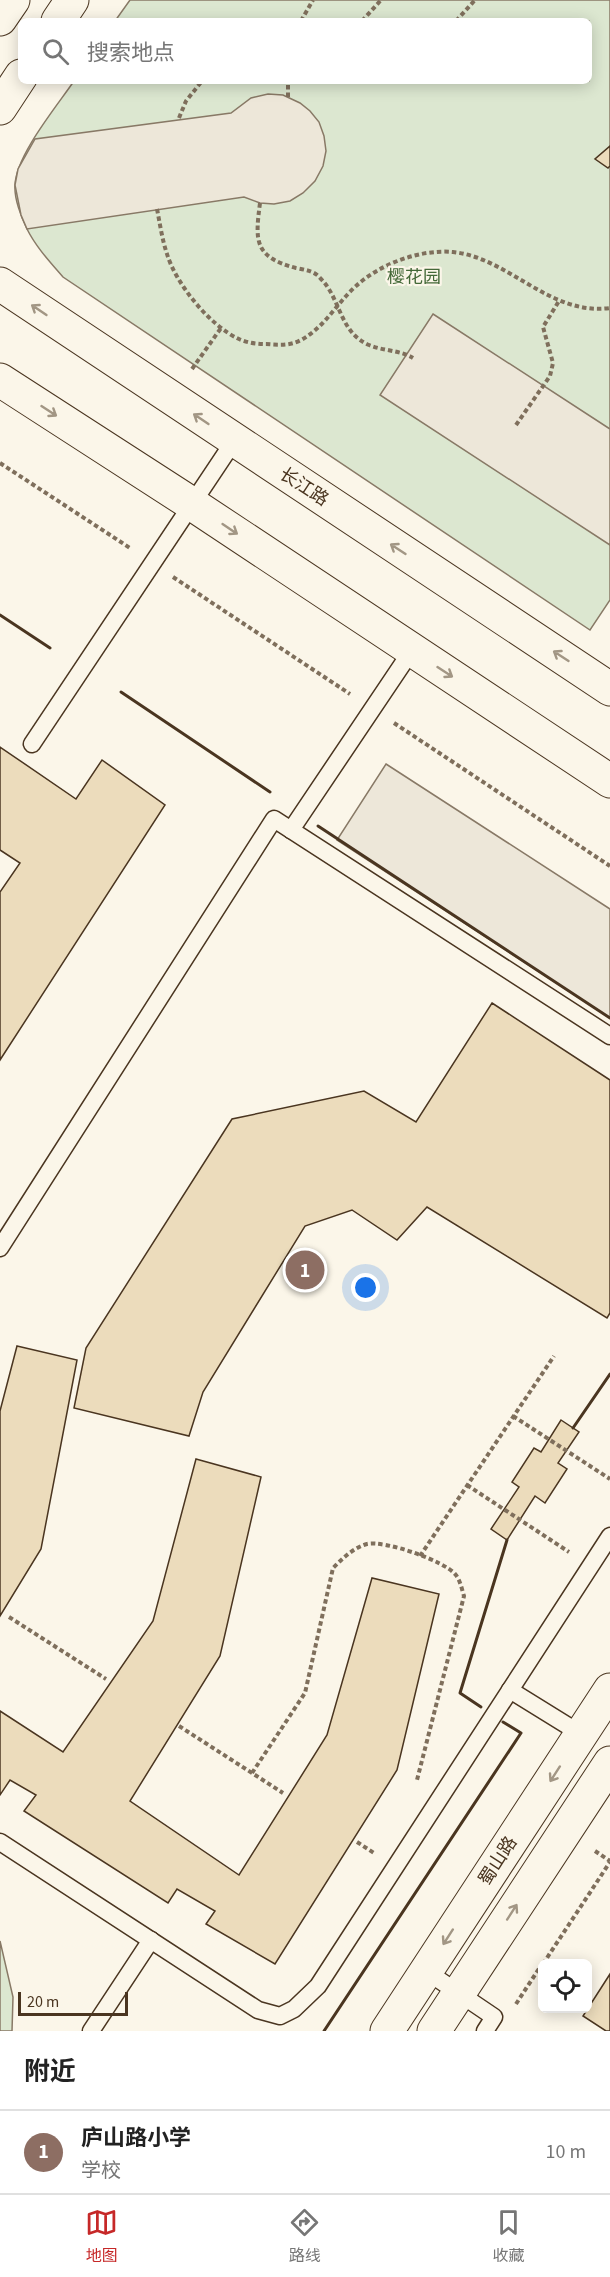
<!DOCTYPE html>
<html lang="zh">
<meta charset="utf-8">
<style>
:root{--surface:#fff;--page:#f2f2f2;--text:#222;--muted:#767676;--line:#e0e0e0;--accent:#c62828}
body{margin:0;font-family:"Source Sans 3","Noto Sans SC",sans-serif;background:var(--page);color:var(--text)}
.controls{position:absolute;right:18px;bottom:18px;display:grid;overflow:hidden;border-radius:9px;box-shadow:0 3px 15px #0003}
.controls button{width:54px;height:54px;display:grid;place-items:center;padding:0;border:0;border-bottom:2px solid var(--line);background:var(--surface);color:var(--text);font:30px sans-serif}
.scale{position:absolute;left:18px;bottom:15px;width:110px;box-sizing:border-box;padding-left:6px;border:3px solid #4a3520;border-top:0;font-size:16px;line-height:21px;white-space:nowrap;color:#4a3520;-webkit-text-stroke:4px #fbf6e9;paint-order:stroke}
.you{position:absolute;left:366px;top:1288px;width:21px;height:21px;margin:-15px;border:4px solid #fff;border-radius:50%;background:#1a73e8;box-shadow:0 0 0 9px #1a73e833}
.badge{display:grid;place-items:center;width:39px;height:39px;border-radius:50%;background:var(--accent);color:#fff;font-size:20px;font-weight:700}
.pin{position:absolute;translate:-50% -50%;border:3px solid #fff;box-shadow:0 2px 6px #0006}
.list{margin:0;padding:0;list-style:none}
h2{display:flex;justify-content:space-between;align-items:center;height:78px;margin:0;padding:0 24px;font-size:26px}
h2 small{font-size:20px;font-weight:400;color:var(--muted)}
.list li{display:grid;grid-template-columns:39px 1fr auto;gap:18px;align-items:center;box-sizing:border-box;height:84px;padding:0 24px;border-top:2px solid var(--line)}
.list b{display:block;font-size:22px;white-space:nowrap}
.list p{margin:0;font-size:20px;white-space:nowrap;color:var(--muted)}
.list em{font-size:20px;font-style:normal;color:var(--muted)}
.icon{flex:none;width:33px;height:33px;fill:none;stroke:currentColor;stroke-width:2;stroke-linecap:round;stroke-linejoin:round}
.map{position:relative;flex:none;width:610px;height:2031px;overflow:hidden}
.search{position:absolute;background:var(--surface);box-shadow:0 3px 15px #0003;left:18px;right:18px;top:18px;height:66px;display:flex;align-items:center;gap:15px;box-sizing:border-box;padding:0 21px;border-radius:9px;color:var(--muted);font-size:22px}
.sheet{height:162px;background:var(--surface)}
nav{display:flex;justify-content:space-around;align-items:center;box-sizing:border-box;height:84px;border-top:2px solid var(--line);background:var(--surface);font-size:16px;color:var(--muted)}
nav a{display:grid;justify-items:center;gap:3px}
nav .on{color:var(--accent)}
.map>svg:first-child{display:block}
</style>
<div class="map">
<svg width="610" height="2031" viewBox="0 0 610 2031">
<rect width="100%" height="100%" fill="#fbf6e9"/>
<g fill="#dce7d0" stroke="#887966" stroke-width="1.5">
<path d="M130,0H610V600L590,630L63,277C50,262 36,247 27,229C21,217 14,198 15,185C16,155 57,106 74,81H589V21H115Z"/>
<polygon points="0,1941 13,1997 12,2031 0,2031"/>
</g>
<g fill="#ede7d9" stroke="#887966" stroke-width="1.5">
<polygon points="268,94 283,95 300,103 310,111 319,122 324,136 326,151 323,166 315,181 303,193 290,201 274,204 260,203 244,197 27,229 21,215 15,185 18,169 35,139 231,113 251,98"/>
<polygon points="433,314 610,429 610,545 380,395"/>
<polygon points="386,764 610,909 610,1018 337,840"/>
</g>
<g fill="#ecdcbc" stroke="#4a3520" stroke-width="1.5">
<polygon points="610,146 610,166 608,168 595,159"/>
<polygon points="0,747 76,799 102,760 165,805 0,1060 0,892 20,863 0,850"/>
<polygon points="492,1003 610,1080 610,1313 607,1318 427,1207 397,1240 352,1210 305,1226 203,1392 189,1436 74,1408 86,1348 232,1119 364,1091 416,1122"/>
<polygon points="17,1346 77,1360 41,1549 0,1616 0,1411"/>
<polygon points="561,1420 579,1432 558,1463 567,1469 545,1503 535,1496 507,1540 491,1529 519,1487 512,1482 534,1448 541,1452"/>
<polygon points="196,1459 261,1477 220,1656 130,1801 239,1875 327,1735 372,1578 439,1594 397,1770 275,1964 206,1924 215,1911 177,1889 168,1903 24,1811 36,1795 10,1780 0,1795 0,1711 63,1752 153,1621"/>
<polygon points="610,1974 610,2031 606,2031 583,2016"/>
</g>
<g fill="none" stroke-linecap="round" stroke-linejoin="round">
<defs>
<g id="lane">
<polyline points="32,744 234,441"/>
<polyline points="291,830 412,650"/>
<polyline points="0,1248 274,819 610,1036"/>
<polyline points="510,1690 581,1734"/>
<polyline points="0,1842 258,2010 280,2016 294,2009 318,1986 610,1536"/>
<polyline points="426,1971 494,2017 485,2031"/>
<polyline points="91,2031 151,1940"/>
</g>
<g id="street">
<polyline points="387,2031 610,1690"/>
<polyline points="434,2031 610,1763"/>
</g>
<g id="secondary">
<polyline points="0,19 13,0"/>
<polyline points="58,21 72,0"/>
<polyline points="0,108 21,76"/>
<polyline points="0,284 610,689"/>
<polyline points="0,380 192,504 610,781"/>
</g>
</defs>
<use href="#lane" stroke="#4a3520" stroke-width="19"/>
<use href="#street" stroke="#4a3520" stroke-width="35"/>
<use href="#secondary" stroke="#4a3520" stroke-width="35"/>
<g stroke="#7f6f5c" stroke-width="4" stroke-dasharray="4.5 3" stroke-linecap="butt">
<polyline points="301,21 313,0"/>
<polyline points="362,21 381,0"/>
<polyline points="456,21 475,0"/>
<polyline points="288,97 288,81"/>
<polyline points="179,118 186,101 202,81"/>
<path d="M260,203C255,241 254,257 296,268C306,270 315,271 321,279C341,299 339,332 369,345C383,351 400,350 413,358"/>
<path d="M157,209C160,224 162,239 167,254C176,284 210,326 239,339C248,343 257,344 266,344C278,345 290,346 301,340C325,327 336,304 356,286C380,264 420,249 453,252C510,258 549,316 610,308"/>
<polyline points="192,369 221,328"/>
<polyline points="516,425 550,376 553,363 543,327 559,301"/>
<polyline points="0,463 130,548"/>
<polyline points="173,577 350,694"/>
<polyline points="394,723 610,866"/>
<polyline points="513,1416 610,1479"/>
<polyline points="467,1485 569,1552"/>
<polyline points="420,1556 554,1356"/>
<polyline points="9,1617 106,1679"/>
<polyline points="179,1726 283,1793"/>
<path d="M252,1773L305,1693L333,1568C343,1558 353,1548 367,1544C385,1540 444,1561 455,1574C460,1579 462,1590 464,1596L417,1780"/>
<polyline points="357,1842 374,1853"/>
<polyline points="595,1851 610,1861"/>
<polyline points="543,1964 610,1862"/>
<polyline points="516,2004 542,1964"/>
</g>
<use href="#lane" stroke="#fbf6e9" stroke-width="16"/>
<use href="#street" stroke="#fbf6e9" stroke-width="33"/>
<use href="#secondary" stroke="#fbf6e9" stroke-width="33"/>
<g stroke="#4a3520" stroke-width="3">
<polyline points="0,615 50,648"/>
<polyline points="121,692 270,792"/>
<polyline points="318,826 610,1018"/>
<polyline points="573,1428 610,1374"/>
<polyline points="481,1707 460,1693 507,1540"/>
<polyline points="324,2031 521,1733 503,1722"/>
</g>
</g>
<defs><path id="oneway-shaft" d="M-6 0H5M1.5-3L5.5 0L1.5 3" fill="none" stroke-width="1.6" stroke-linecap="round" stroke-linejoin="round" transform="scale(1.5)"/></defs>
<g stroke="#a29684">
<use href="#oneway-shaft" transform="translate(39 310) rotate(-146)"/>
<use href="#oneway-shaft" transform="translate(49 411) rotate(33)"/>
<use href="#oneway-shaft" transform="translate(201 419) rotate(-146)"/>
<use href="#oneway-shaft" transform="translate(230 529) rotate(34)"/>
<use href="#oneway-shaft" transform="translate(398 549) rotate(-147)"/>
<use href="#oneway-shaft" transform="translate(561 656) rotate(-147)"/>
<use href="#oneway-shaft" transform="translate(445 672) rotate(33)"/>
<use href="#oneway-shaft" transform="translate(555 1774) rotate(123)"/>
<use href="#oneway-shaft" transform="translate(512 1912) rotate(-57)"/>
<use href="#oneway-shaft" transform="translate(448 1937) rotate(123)"/>
</g>
<g text-anchor="middle" dominant-baseline="central" stroke-width="4.5" stroke-linejoin="round" paint-order="stroke">
<g font-size="18" fill="#436837" stroke="#fbf6e9">
<text x="414" y="277">樱花园</text>
</g>
<g font-size="18" fill="#4a3520" stroke="#fbf6e9">
<text transform="translate(304 487) rotate(33)">长江路</text>
<text transform="translate(498 1861) rotate(-57)">蜀山路</text>
</g>
</g>
</svg>
<div class="controls">
<button><svg class="icon" aria-label="locate" viewBox="0 0 24 24"><circle cx="12" cy="12" r="6"/><path d="M12 2v4M12 18v4M2 12h4M18 12h4"/></svg></button>
</div>
<div class="scale">20 m</div>
<div class="you"></div>
<div class="pin badge" style="left:305px;top:1270px;background:#8d6e63">1</div>
<div class="search"><svg class="icon" aria-label="search" viewBox="0 0 24 24"><circle cx="10" cy="10" r="6"/><path d="M15 15l6 6"/></svg>搜索地点</div>
</div>
<section class="sheet">
<h2>附近<small></small></h2>
<ul class="list">
<li><span class="badge" style="background:#8d6e63">1</span><div><b>庐山路小学</b><p>学校</p></div><em>10 m</em></li>
</ul>
</section>
<nav>
<a class="on"><svg class="icon" aria-label="map" viewBox="0 0 24 24"><path d="M3 6l6-2 6 2 6-2v14l-6 2-6-2-6 2zM9 4v14M15 6v14"/></svg>地图</a>
<a><svg class="icon" aria-label="directions" viewBox="0 0 24 24"><path d="M12 3l9 9-9 9-9-9zM9 14v-3h6M13 9l2 2-2 2"/></svg>路线</a>
<a><svg class="icon" aria-label="saved" viewBox="0 0 24 24"><path d="M7 4h10v16l-5-4-5 4z"/></svg>收藏</a>
</nav>
